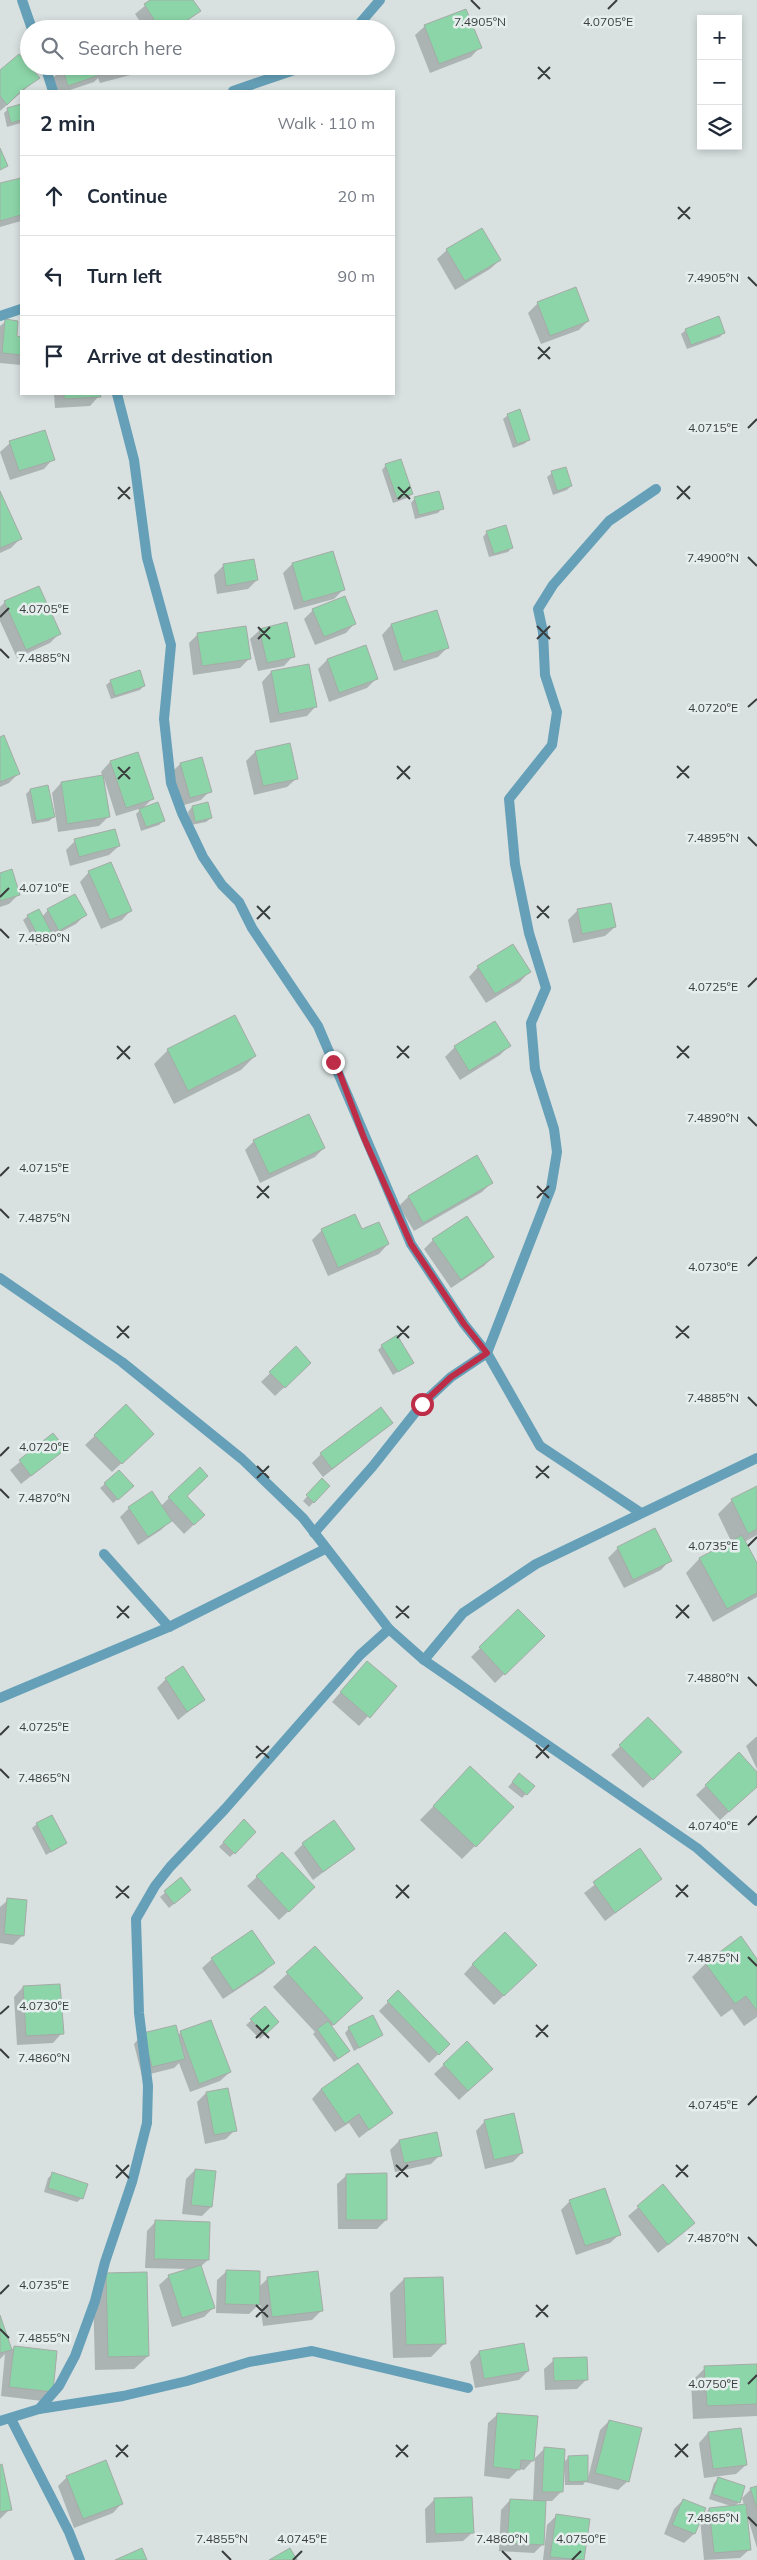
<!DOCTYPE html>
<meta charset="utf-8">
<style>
:root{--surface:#fff;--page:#f2f2f3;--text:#1f2937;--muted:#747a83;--line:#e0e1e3}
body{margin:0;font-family:Mulish,sans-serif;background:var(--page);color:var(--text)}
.controls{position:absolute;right:15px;top:15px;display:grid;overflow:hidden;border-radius:0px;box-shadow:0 2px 8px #0003}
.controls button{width:45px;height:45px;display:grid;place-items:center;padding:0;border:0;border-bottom:1px solid var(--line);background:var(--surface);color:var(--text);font:25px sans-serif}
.stop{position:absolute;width:15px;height:15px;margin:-11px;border:4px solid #be2d47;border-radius:50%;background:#fff}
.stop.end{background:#be2d47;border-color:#fff;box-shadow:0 1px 5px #0008}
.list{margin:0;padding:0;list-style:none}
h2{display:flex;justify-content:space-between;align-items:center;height:65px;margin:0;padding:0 20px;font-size:21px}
h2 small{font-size:16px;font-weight:400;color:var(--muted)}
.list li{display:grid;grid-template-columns:32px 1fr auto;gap:15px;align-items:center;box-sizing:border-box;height:80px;padding:0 20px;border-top:1px solid var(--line)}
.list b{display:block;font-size:19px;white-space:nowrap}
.list em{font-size:16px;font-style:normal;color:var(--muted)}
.icon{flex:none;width:28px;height:28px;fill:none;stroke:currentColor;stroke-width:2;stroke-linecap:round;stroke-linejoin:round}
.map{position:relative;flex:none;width:757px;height:2560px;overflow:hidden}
.search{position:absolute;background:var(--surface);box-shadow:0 2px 8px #0003;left:20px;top:20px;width:375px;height:55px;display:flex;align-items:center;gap:12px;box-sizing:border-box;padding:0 18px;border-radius:28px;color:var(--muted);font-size:19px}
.panel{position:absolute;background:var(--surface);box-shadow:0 2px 8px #0003;left:20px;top:90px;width:375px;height:305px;border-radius:0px}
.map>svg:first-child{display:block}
</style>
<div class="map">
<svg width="757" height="2560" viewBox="0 0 757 2560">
<rect width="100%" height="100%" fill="#d8e1e0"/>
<g fill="#0003">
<polygon points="152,0 192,0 199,11 177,29 145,29 135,14"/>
<polygon points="425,26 480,47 471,57 430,73 415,35"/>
<polygon points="69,66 145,66 138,73 100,83 98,78 94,82 67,91 58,91 53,78 62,69"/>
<polygon points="0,72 38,78 0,111"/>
<polygon points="21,106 21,123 7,127 4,113 8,109"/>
<polygon points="21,179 21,221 0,227 0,185"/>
<polygon points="447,250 500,260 490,269 455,290 437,259"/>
<polygon points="538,303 588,321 579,330 541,344 528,313"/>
<polygon points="6,321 16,337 21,338 21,365 0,363 0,326"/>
<polygon points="686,330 724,332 720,337 687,349 681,334"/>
<polygon points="54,394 99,394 99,396 90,406 55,408"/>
<polygon points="508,415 529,440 524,444 513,448 503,419"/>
<polygon points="10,443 53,459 44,469 10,480 0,452"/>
<polygon points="386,465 412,494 407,498 393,503 382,470"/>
<polygon points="552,473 571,486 567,490 553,495 547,477"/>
<polygon points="0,493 20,539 11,548 0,553"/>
<polygon points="415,498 442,508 438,513 415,519 411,503"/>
<polygon points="487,532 512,547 508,552 489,557 483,537"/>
<polygon points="292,564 344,589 334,599 294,610 283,573"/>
<polygon points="223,566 257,580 248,589 217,594 214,575"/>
<polygon points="5,602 59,634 50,643 17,658 0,621 0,607"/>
<polygon points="313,610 355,623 346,633 315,645 304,619"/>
<polygon points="436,612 447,648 438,657 394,671 382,635 391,625"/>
<polygon points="260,630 293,656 284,666 258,671 250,639"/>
<polygon points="198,634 249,659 240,668 193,675 189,643"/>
<polygon points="327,660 376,679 367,688 329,702 318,669"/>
<polygon points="271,672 316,706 307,716 270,723 262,682"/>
<polygon points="111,681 144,686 140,690 111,699 106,685"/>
<polygon points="0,738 18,774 9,783 0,787"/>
<polygon points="255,752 297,778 287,787 254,795 246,761"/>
<polygon points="110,762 153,798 142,809 163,821 159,825 141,831 136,814 142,808 116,816 104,778 108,817 99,826 58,832 52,793 61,783 103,777 101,772"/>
<polygon points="180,764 210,791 201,800 181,806 171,773"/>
<polygon points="30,790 54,817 49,821 32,824 26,794"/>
<polygon points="192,807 211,818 206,822 191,825 188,812"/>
<polygon points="75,841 119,846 109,855 70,866 66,850"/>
<polygon points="89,872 131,910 122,920 101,929 80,882"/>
<polygon points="0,874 18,895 9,904 0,907"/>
<polygon points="74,896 85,915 76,924 36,945 23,920 28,916 42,917 48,910"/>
<polygon points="577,911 615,927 605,936 573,943 568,920"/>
<polygon points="478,967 529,972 520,982 486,1003 469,977"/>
<polygon points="234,1017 255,1056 241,1070 174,1104 154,1064 168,1050"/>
<polygon points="495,1023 509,1046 500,1055 460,1080 445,1057 455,1047"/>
<polygon points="254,1141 324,1148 315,1157 260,1183 245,1150"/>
<polygon points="492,1182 482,1192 414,1231 399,1206 408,1197"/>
<polygon points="355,1216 361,1231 388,1244 379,1254 328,1276 312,1240 321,1231"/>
<polygon points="433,1240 493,1257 484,1266 451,1288 424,1249"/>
<polygon points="382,1346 412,1362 393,1375 378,1350"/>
<polygon points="296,1348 310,1363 275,1396 261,1382"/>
<polygon points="126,1406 143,1443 112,1472 85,1445"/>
<polygon points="391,1423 323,1477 312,1463 321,1454"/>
<polygon points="53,1435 65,1449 21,1484 10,1470"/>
<polygon points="119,1472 128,1491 113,1503 100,1488"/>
<polygon points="322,1480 329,1486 309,1507 303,1501"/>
<polygon points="757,1488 757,1535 744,1542 757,1565 757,1597 713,1622 686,1573 699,1559 731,1541 718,1514 732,1500"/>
<polygon points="186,1496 204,1515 184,1534 171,1520 161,1530 138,1545 120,1517 129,1508 161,1506 169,1498"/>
<polygon points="618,1548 670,1560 661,1570 624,1588 608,1558"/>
<polygon points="518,1611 543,1636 495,1683 471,1657"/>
<polygon points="358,1672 395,1686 359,1726 332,1702"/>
<polygon points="166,1679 204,1699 178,1720 157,1688"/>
<polygon points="648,1719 680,1752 643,1788 611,1755"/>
<polygon points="756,1737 757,1737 757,1769 746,1746"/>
<polygon points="739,1754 757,1774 757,1786 720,1820 696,1795"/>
<polygon points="515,1779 526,1794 522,1798 508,1787"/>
<polygon points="457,1782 475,1846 462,1859 420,1820"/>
<polygon points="244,1821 255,1832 230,1857 219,1847"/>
<polygon points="37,1824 66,1843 46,1855 32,1828"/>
<polygon points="303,1844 354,1849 313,1880 294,1853"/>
<polygon points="640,1850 660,1879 605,1921 584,1893"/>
<polygon points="282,1854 304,1897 279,1920 247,1886"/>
<polygon points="181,1879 186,1894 169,1908 160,1897"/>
<polygon points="8,1900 23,1935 13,1945 0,1943 0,1907"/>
<polygon points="252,1932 273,1963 264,1972 223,1999 202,1968 212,1959"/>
<polygon points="315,1948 348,2012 331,2027 344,2055 334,2062 313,2034 315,2032 273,1987"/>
<polygon points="757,1961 757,2017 744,2026 732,2009 721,2017 692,1977 706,1963"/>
<polygon points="473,1964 526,1974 494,2005 464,1974"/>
<polygon points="23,1987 62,2033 53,2043 17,2045 14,1997"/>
<polygon points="398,1992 449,2044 429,2063 379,2011"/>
<polygon points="265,2008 278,2022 260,2039 246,2025"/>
<polygon points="349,2028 381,2035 354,2051 345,2033"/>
<polygon points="181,2032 230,2072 220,2081 190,2092 179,2063 174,2068 142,2076 134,2044 143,2034 178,2035"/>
<polygon points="467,2043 482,2078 459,2100 434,2074"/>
<polygon points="358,2065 391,2113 359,2138 349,2123 335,2132 312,2099 321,2089"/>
<polygon points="206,2093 235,2130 226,2139 205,2144 197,2102"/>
<polygon points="485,2121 522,2153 513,2162 485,2169 476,2131"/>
<polygon points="399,2141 440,2155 431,2164 395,2172 390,2150"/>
<polygon points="195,2170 214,2172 211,2207 202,2216 182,2214 186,2179"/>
<polygon points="53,2174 82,2198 77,2202 44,2192 48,2178"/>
<polygon points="347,2175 386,2220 377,2229 338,2229 337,2184"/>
<polygon points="663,2186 684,2232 658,2253 628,2216"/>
<polygon points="570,2201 620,2234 610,2243 576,2255 561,2210"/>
<polygon points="156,2221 208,2260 200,2267 213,2308 204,2317 172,2327 159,2285 169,2276 190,2269 145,2268 147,2231"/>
<polygon points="227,2271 259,2287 267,2279 321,2311 312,2320 263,2326 260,2303 249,2314 216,2313 217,2280"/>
<polygon points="107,2274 148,2356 134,2369 95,2370 93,2288"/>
<polygon points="404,2279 444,2344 431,2357 393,2358 390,2293"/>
<polygon points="0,2316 11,2351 14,2347 52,2391 42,2401 1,2396 5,2354 0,2359"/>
<polygon points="523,2344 528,2371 519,2380 475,2388 470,2362 479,2352"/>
<polygon points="554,2360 586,2380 577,2389 545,2390 544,2369"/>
<polygon points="757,2365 757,2416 693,2419 691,2382 705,2368"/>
<polygon points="498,2414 533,2460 545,2448 563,2463 569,2457 588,2478 600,2430 609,2421 628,2481 618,2490 585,2482 583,2485 565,2485 564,2468 562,2468 561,2492 552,2501 545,2501 544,2543 534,2553 499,2551 501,2510 510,2500 533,2501 535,2458 524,2470 519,2469 509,2479 484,2476 488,2423"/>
<polygon points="708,2433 746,2465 736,2474 704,2478 699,2443"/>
<polygon points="0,2466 10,2509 0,2519"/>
<polygon points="67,2477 122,2503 113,2513 74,2528 58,2486"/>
<polygon points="718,2479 739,2502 735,2506 744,2505 742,2498 751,2489 757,2487 757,2548 747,2515 750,2549 740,2558 704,2560 700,2519 694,2534 684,2543 664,2534 674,2509 683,2500 700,2518 709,2509 734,2507 709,2499 714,2483"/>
<polygon points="434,2500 473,2532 463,2541 426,2543 425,2509"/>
<polygon points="557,2515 588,2520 583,2560 543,2560 547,2525"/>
</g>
<g fill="#8cd5a8" stroke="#a5aba7">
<polygon points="150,0 193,0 201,11 174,29 160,29 144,4"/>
<polygon points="466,9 482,48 439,64 424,25"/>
<polygon points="19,54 40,78 21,91 7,105 0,96 0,70"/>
<polygon points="65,66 102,66 105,73 68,86 62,67"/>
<polygon points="107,66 141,66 109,74"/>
<polygon points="21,104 21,120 11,123 7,108"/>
<polygon points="0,148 8,166 0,170"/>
<polygon points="21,178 21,215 0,221 0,183"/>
<polygon points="482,228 501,260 465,281 446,249"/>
<polygon points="576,287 589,321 550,336 537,302"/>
<polygon points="719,316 725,333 691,345 685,329"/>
<polygon points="5,319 18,321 17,336 21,337 21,355 2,353"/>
<polygon points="64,394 100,394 101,397 64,399"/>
<polygon points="520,409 530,440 517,444 507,414"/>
<polygon points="45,430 55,460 19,471 9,441"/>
<polygon points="401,459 413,494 397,499 385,464"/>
<polygon points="566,467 572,486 557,491 551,471"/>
<polygon points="0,491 22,539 0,548"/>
<polygon points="439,491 444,509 419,515 414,497"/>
<polygon points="506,525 513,548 494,554 486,531"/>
<polygon points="333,551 345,590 303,602 292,563"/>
<polygon points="254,559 258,580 226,586 223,564"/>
<polygon points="39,586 61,634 26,650 4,601"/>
<polygon points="345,596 356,624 324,637 312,609"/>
<polygon points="437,610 449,648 403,662 391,624"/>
<polygon points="287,622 295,657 267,663 259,629"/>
<polygon points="246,626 251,659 202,666 197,633"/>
<polygon points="366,645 378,679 339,693 327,659"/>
<polygon points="309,664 317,707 279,714 271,671"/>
<polygon points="140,670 145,686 115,696 110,680"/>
<polygon points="4,735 20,774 0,782 0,737"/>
<polygon points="290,743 298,779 263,786 255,751"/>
<polygon points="138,752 154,799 126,808 110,761"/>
<polygon points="202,757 212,792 190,798 180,763"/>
<polygon points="103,775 110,817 67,824 61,782"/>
<polygon points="48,785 55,817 36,821 30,789"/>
<polygon points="158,802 165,821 146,827 139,809"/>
<polygon points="208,802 212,818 195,822 192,806"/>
<polygon points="115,829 120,846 79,857 74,839"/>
<polygon points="111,862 132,911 110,920 88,871"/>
<polygon points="12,869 20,895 0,901 0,873"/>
<polygon points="75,894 87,915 59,931 47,909"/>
<polygon points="611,903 616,927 582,934 577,909"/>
<polygon points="39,909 53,935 41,942 27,915"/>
<polygon points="513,944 531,972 495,994 477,966"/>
<polygon points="235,1015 256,1056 188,1091 167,1049"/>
<polygon points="495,1021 511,1046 469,1071 454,1046"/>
<polygon points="309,1114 325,1148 269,1174 253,1140"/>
<polygon points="477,1155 493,1183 423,1223 408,1196"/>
<polygon points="355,1214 362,1229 379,1222 389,1244 338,1268 321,1229"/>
<polygon points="467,1216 494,1257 461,1280 432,1239"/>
<polygon points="397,1335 414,1363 398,1372 381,1345"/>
<polygon points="296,1346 311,1363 285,1388 269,1372"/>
<polygon points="126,1404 154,1434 122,1464 94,1435"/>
<polygon points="381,1407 393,1423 332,1469 320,1453"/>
<polygon points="53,1433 66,1449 31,1476 19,1460"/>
<polygon points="200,1467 208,1476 187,1496 205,1515 194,1525 168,1497"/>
<polygon points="119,1470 134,1486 118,1500 104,1483"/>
<polygon points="322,1478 330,1486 314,1503 306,1495"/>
<polygon points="757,1486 757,1529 748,1534 731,1499"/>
<polygon points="152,1491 172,1521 148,1537 128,1507"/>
<polygon points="655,1528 672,1561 633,1580 617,1547"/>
<polygon points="742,1535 757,1563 757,1593 727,1609 699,1558"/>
<polygon points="518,1609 545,1636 505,1675 479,1647"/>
<polygon points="367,1661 397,1686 370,1718 340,1692"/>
<polygon points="183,1666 205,1700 187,1712 165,1678"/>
<polygon points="648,1717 682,1752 653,1780 619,1745"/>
<polygon points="739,1752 757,1772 757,1787 729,1812 705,1785"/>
<polygon points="470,1766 514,1807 476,1847 433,1806"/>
<polygon points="519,1773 535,1786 527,1795 512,1782"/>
<polygon points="52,1815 67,1843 51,1852 36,1823"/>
<polygon points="244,1819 256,1832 235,1854 223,1842"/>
<polygon points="334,1820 355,1849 323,1872 302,1843"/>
<polygon points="640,1848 662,1879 615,1913 593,1882"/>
<polygon points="282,1852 315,1887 289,1912 256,1876"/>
<polygon points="181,1877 191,1890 174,1904 164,1891"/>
<polygon points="7,1898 27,1900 24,1936 4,1934"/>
<polygon points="252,1930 275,1963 233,1991 211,1958"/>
<polygon points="505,1932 537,1965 504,1996 472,1964"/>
<polygon points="741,1936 757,1959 757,2011 746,1996 735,2004 705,1963"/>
<polygon points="315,1946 363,1998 334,2025 286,1972"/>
<polygon points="60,1984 64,2034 26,2036 23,1986"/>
<polygon points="398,1990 450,2044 439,2055 387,2001"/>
<polygon points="265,2006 279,2022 265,2035 250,2019"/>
<polygon points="373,2015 383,2035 359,2048 348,2027"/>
<polygon points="211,2020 231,2072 199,2084 180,2031"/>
<polygon points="328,2021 350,2051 338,2059 317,2029"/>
<polygon points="176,2025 185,2059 152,2067 143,2033"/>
<polygon points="467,2041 493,2069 468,2091 443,2064"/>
<polygon points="358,2063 393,2113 369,2130 359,2114 345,2124 321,2089"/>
<polygon points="228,2088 237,2131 214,2135 206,2092"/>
<polygon points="514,2113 523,2153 494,2160 484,2120"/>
<polygon points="437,2132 442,2156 404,2163 399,2140"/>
<polygon points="195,2169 216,2171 212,2207 191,2205"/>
<polygon points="52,2172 88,2184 83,2199 48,2188"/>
<polygon points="387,2173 387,2220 346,2220 346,2174"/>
<polygon points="663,2184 695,2223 668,2245 637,2206"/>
<polygon points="605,2188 621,2235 585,2246 569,2200"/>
<polygon points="155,2220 210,2222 209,2260 154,2259"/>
<polygon points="201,2265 215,2308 182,2318 168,2275"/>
<polygon points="226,2270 260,2271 260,2305 225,2304"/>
<polygon points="318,2271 323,2311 272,2317 267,2277"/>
<polygon points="147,2272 149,2356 108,2357 106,2273"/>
<polygon points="443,2277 446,2344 406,2345 404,2278"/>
<polygon points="0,2315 12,2350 0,2353"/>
<polygon points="524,2343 529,2371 484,2379 479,2351"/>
<polygon points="14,2346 57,2351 53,2392 9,2387"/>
<polygon points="587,2357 588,2380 554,2381 553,2358"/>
<polygon points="757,2364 757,2404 707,2406 704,2366"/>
<polygon points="497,2413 538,2416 534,2461 521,2460 520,2470 493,2467"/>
<polygon points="609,2420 642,2428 629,2482 595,2473"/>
<polygon points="741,2428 747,2465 713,2469 708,2432"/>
<polygon points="544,2447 565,2449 563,2492 542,2492"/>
<polygon points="588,2455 588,2481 569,2482 568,2456"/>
<polygon points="106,2460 123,2504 83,2519 66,2476"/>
<polygon points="2,2464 12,2510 0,2512 0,2465"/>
<polygon points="718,2477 745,2486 740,2503 712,2494"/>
<polygon points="757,2486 757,2509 750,2488"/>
<polygon points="472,2497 474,2533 435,2534 434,2498"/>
<polygon points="510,2499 546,2501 544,2545 507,2543"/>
<polygon points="683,2499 706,2508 695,2534 672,2525"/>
<polygon points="746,2504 751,2550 714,2553 709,2508"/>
<polygon points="556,2514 590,2519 584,2560 550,2557"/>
<polygon points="142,2548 147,2560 115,2560"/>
<polygon points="290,2548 297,2560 269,2560"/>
</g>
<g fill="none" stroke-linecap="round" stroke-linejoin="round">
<g stroke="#65a0b8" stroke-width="10">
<polyline points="22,0 32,29"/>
<polyline points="355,29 380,0"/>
<polyline points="45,66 53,91"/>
<polyline points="233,91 306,66"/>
<polyline points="0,316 21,309"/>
<polyline points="117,394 134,460 147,558 171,645 164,719 171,783 182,813 203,857 222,885 239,902 252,928 318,1026 411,1244 464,1324 487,1353 540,1446 641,1513"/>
<polyline points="0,1278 122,1362 242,1459 303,1518 389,1629 424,1660 697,1848 757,1901"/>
<polyline points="314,1533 373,1466 422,1404 451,1377 487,1353 551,1188 557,1152 554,1129 535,1069 531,1023 546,988 529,933 515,864 509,799 552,745 557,712 545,675 543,632 538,609 553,585 609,521 656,489"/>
<polyline points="104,1554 169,1627"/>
<polyline points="424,1660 463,1613 536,1564 757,1458"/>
<polyline points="0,1698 169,1627 325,1549"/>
<polyline points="39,2409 123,2396 187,2381 249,2362 312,2351 468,2388"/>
<polyline points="11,2419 69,2532 80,2560"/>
<polyline points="0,2421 39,2409 59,2386 75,2356 95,2301 105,2262 132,2182 147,2123 148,2086 139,2013 136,1919 155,1886 170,1867 225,1809 360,1655 389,1629"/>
</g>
</g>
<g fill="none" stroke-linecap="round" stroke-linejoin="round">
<polyline stroke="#be2d47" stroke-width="6" points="333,1062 340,1074 364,1138 411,1244 464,1324 487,1353 451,1377 422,1404"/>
</g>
<path fill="none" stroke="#3a3d3d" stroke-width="2" d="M471,0L480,9M608,9L617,0M538,67L550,79M538,79L550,67M678,207L690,219M678,219L690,207M748,277L757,286M538,347L550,359M538,359L550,347M748,428L757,419M677,486L690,499M118,487L130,499M398,487L410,499M118,499L130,487M398,499L410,487M677,499L690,486M748,557L757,566M0,617L9,608M537,626L550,639M258,627L270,639M258,639L270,627M537,639L550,626M0,649L9,658M748,707L757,699M397,766L410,779M677,766L689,778M118,767L130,779M677,778L689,766M118,779L130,767M397,779L410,766M748,837L757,846M0,897L9,888M257,906L270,919M537,906L549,918M537,918L549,906M257,919L270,906M0,929L9,938M748,987L757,978M117,1046L130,1059M397,1046L409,1058M677,1046L689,1058M397,1058L409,1046M677,1058L689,1046M117,1059L130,1046M748,1117L757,1126M0,1176L9,1167M257,1186L269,1198M537,1186L549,1198M257,1198L269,1186M537,1198L549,1186M0,1209L9,1218M748,1266L757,1257M117,1326L129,1338M397,1326L409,1338M676,1326L689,1338M117,1338L129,1326M397,1338L409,1326M676,1338L689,1326M748,1397L757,1406M0,1456L9,1447M257,1466L269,1478M536,1466L549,1478M257,1478L269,1466M536,1478L549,1466M0,1489L9,1498M748,1546L757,1537M676,1605L689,1618M117,1606L129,1618M396,1606L409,1618M117,1618L129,1606M396,1618L409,1606M676,1618L689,1605M748,1677L757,1686M0,1735L9,1726M536,1745L549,1758M256,1746L269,1758M256,1758L269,1746M536,1758L549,1745M0,1769L9,1778M748,1825L757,1816M396,1885L409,1898M676,1885L688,1897M116,1886L129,1898M676,1897L688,1885M116,1898L129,1886M396,1898L409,1885M748,1957L757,1966M0,2014L9,2006M256,2025L269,2038M536,2025L548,2037M536,2037L548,2025M256,2038L269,2025M0,2049L9,2058M748,2105L757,2096M116,2165L129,2178M396,2165L408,2177M676,2165L688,2177M396,2177L408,2165M676,2177L688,2165M116,2178L129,2165M748,2237L757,2246M0,2294L9,2285M256,2305L268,2317M536,2305L548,2317M256,2317L268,2305M536,2317L548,2305M0,2329L9,2338M748,2384L757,2375M675,2444L688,2457M116,2445L128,2457M396,2445L408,2457M116,2457L128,2445M396,2457L408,2445M675,2457L688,2444M748,2517L757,2526M222,2551L231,2560M502,2551L511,2560M293,2560L302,2551M572,2560L581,2551"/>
<g font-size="12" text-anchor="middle" fill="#3a3d3d" stroke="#e5eeed" stroke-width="5" stroke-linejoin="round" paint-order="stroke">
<text x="480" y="26">7.4905°N</text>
<text x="608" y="26">4.0705°E</text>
<text x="713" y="282">7.4905°N</text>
<text x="713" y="432">4.0715°E</text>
<text x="713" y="562">7.4900°N</text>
<text x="44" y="613">4.0705°E</text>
<text x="44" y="662">7.4885°N</text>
<text x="713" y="712">4.0720°E</text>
<text x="713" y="842">7.4895°N</text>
<text x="44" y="892">4.0710°E</text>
<text x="44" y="942">7.4880°N</text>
<text x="713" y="991">4.0725°E</text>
<text x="713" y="1122">7.4890°N</text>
<text x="44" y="1172">4.0715°E</text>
<text x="44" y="1222">7.4875°N</text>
<text x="713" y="1271">4.0730°E</text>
<text x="713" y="1402">7.4885°N</text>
<text x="44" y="1451">4.0720°E</text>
<text x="44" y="1502">7.4870°N</text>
<text x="713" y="1550">4.0735°E</text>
<text x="713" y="1682">7.4880°N</text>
<text x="44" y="1731">4.0725°E</text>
<text x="44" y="1782">7.4865°N</text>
<text x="713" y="1830">4.0740°E</text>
<text x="713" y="1962">7.4875°N</text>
<text x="44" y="2010">4.0730°E</text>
<text x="44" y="2062">7.4860°N</text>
<text x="713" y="2109">4.0745°E</text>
<text x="713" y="2242">7.4870°N</text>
<text x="44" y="2289">4.0735°E</text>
<text x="44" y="2342">7.4855°N</text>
<text x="713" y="2388">4.0750°E</text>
<text x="713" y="2522">7.4865°N</text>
<text x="222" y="2543">7.4855°N</text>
<text x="302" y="2543">4.0745°E</text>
<text x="502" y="2543">7.4860°N</text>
<text x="581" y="2543">4.0750°E</text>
</g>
</svg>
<div class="controls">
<button>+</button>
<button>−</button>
<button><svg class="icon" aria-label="layers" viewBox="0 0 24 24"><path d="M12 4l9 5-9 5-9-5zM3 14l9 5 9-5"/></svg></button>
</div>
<div class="stop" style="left:422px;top:1404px"></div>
<div class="stop end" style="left:333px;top:1062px"></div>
<div class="search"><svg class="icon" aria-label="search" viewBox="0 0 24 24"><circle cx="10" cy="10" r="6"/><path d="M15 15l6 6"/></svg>Search here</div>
<section class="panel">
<h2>2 min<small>Walk · 110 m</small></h2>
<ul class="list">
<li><svg class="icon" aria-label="ahead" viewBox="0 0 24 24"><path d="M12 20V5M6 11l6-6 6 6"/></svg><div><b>Continue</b></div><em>20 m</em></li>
<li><svg class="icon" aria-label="left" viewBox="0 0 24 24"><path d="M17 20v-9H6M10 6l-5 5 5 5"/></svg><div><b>Turn left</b></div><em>90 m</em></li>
<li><svg class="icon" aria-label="arrive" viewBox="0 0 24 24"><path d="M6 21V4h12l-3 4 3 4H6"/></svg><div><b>Arrive at destination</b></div></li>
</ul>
</section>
</div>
